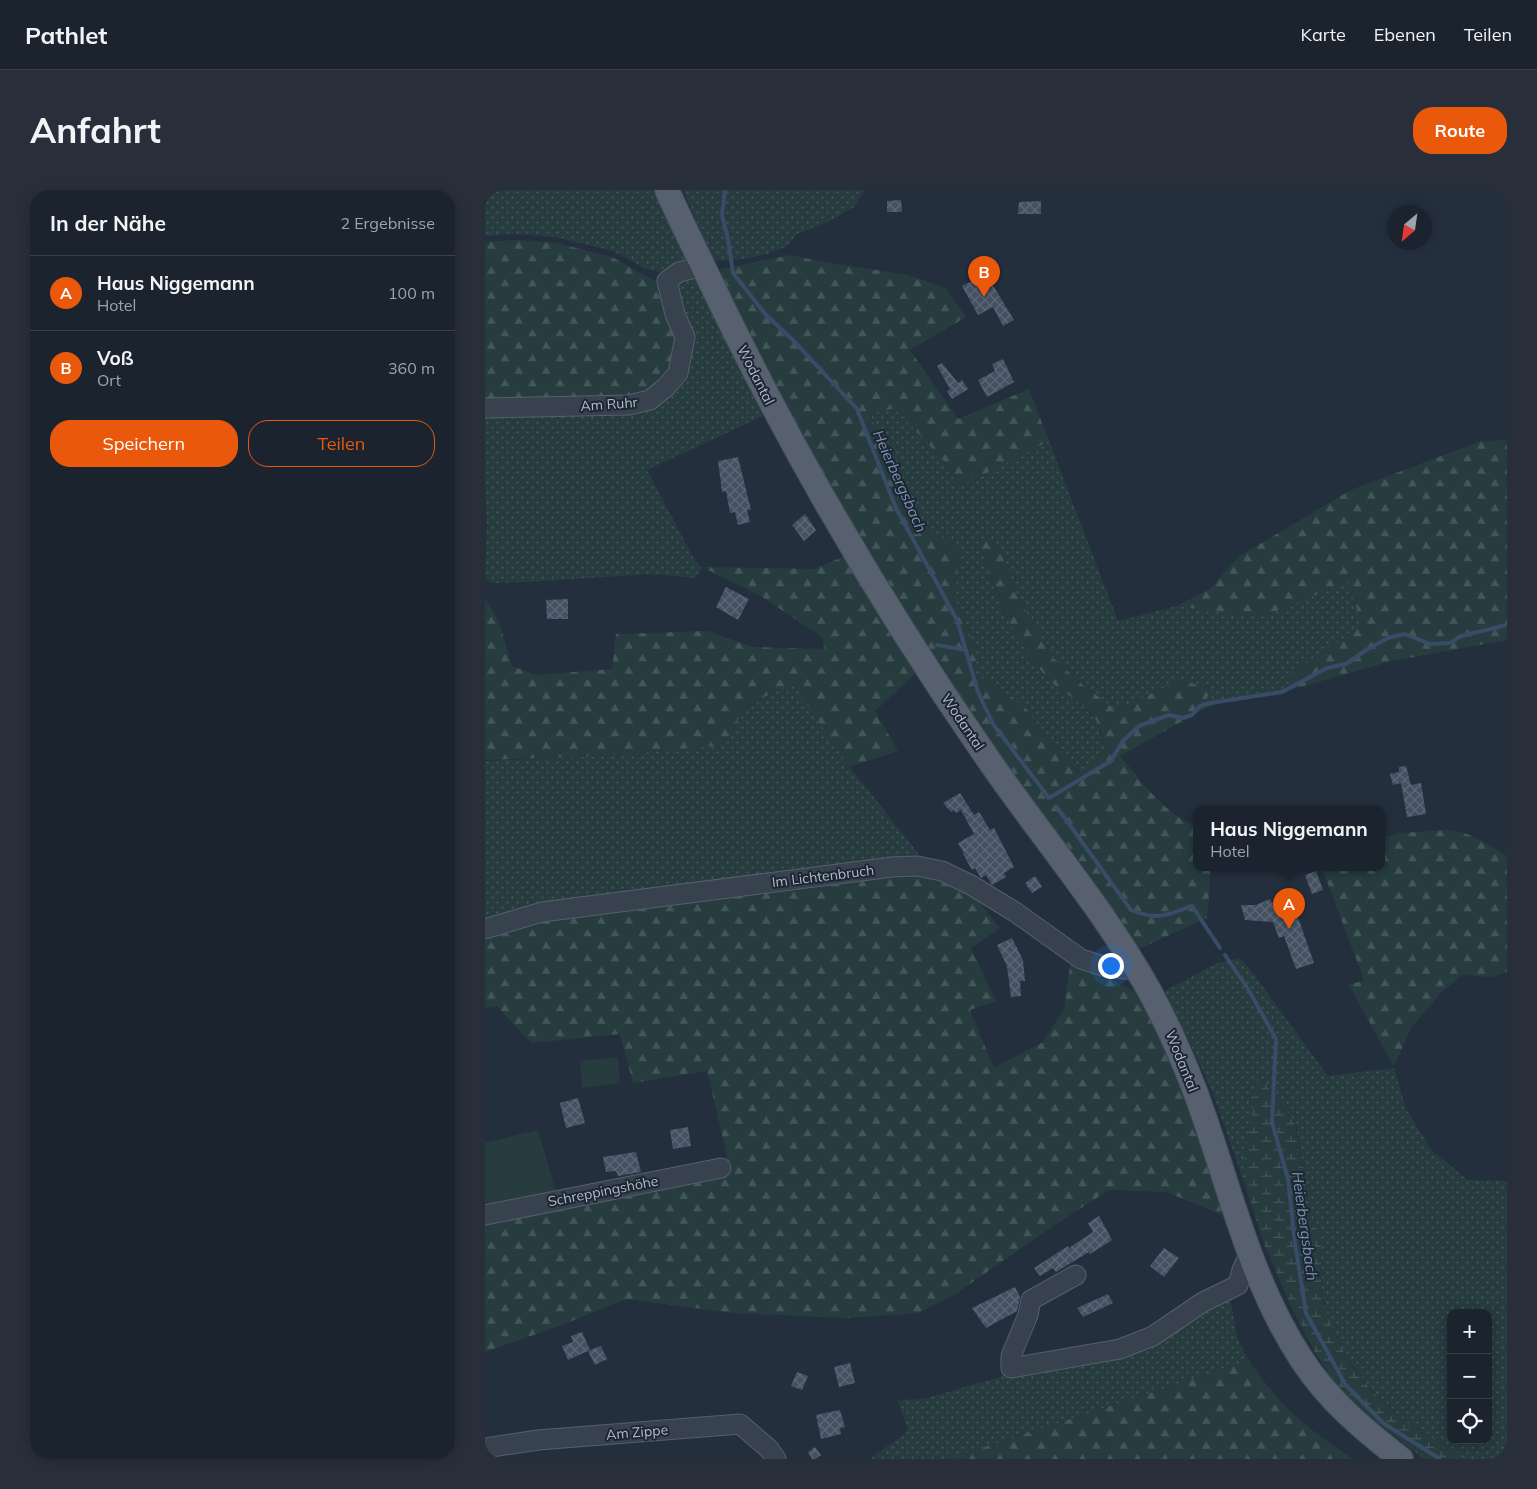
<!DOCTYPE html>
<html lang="de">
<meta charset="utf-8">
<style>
:root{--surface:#1b232e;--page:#282f3a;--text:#f1f3f6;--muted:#a0a4aa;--line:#39404a;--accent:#ea580c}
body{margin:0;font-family:Mulish,sans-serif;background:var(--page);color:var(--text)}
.controls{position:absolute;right:15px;bottom:15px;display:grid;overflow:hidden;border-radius:10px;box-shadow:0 2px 12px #0003}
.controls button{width:45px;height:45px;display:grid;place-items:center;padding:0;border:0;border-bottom:1px solid var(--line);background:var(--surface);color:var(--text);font:25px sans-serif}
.compass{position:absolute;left:902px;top:15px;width:45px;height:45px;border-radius:50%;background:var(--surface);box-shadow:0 2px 12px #0003;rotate:209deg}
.you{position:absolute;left:625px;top:775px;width:18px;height:18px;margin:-12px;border:4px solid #fff;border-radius:50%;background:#1a73e8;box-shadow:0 0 0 8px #1a73e833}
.badge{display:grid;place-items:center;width:32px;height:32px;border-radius:50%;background:var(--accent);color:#fff;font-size:16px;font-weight:700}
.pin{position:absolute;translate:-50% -41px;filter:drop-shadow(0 1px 2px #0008)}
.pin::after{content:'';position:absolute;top:26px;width:18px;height:15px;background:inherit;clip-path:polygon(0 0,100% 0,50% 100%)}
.popup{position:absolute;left:708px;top:616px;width:192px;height:65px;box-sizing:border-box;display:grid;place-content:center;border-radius:10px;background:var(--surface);filter:drop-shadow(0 1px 4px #0005);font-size:16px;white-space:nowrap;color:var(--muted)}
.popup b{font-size:19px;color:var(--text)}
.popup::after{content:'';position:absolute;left:50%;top:100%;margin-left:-10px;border:10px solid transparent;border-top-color:var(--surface)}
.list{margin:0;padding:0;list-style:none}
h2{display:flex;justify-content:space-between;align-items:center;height:65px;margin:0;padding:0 20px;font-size:21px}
h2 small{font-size:16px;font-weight:400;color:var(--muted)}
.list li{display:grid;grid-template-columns:32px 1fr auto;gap:15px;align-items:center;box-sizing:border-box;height:75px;padding:0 20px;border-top:1px solid var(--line)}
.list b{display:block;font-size:19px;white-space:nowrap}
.list p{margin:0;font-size:16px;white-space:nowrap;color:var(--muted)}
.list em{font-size:16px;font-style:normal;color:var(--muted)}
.actions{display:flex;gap:10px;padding:15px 20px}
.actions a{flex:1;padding:11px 0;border:1px solid var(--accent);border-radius:20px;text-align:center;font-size:18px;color:var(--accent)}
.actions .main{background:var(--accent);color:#fff}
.icon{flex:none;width:28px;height:28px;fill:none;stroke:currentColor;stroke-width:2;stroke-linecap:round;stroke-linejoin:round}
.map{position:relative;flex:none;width:1022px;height:1269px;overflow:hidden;border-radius:20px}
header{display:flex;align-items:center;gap:30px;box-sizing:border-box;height:70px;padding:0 25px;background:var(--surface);border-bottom:1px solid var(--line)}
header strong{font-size:24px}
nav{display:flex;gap:28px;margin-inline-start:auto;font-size:18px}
.intro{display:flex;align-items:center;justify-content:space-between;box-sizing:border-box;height:120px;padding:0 30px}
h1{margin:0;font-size:35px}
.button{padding:12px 22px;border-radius:20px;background:var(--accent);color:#fff;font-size:18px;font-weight:700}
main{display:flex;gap:30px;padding:0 30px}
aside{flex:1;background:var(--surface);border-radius:20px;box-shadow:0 2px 12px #0003}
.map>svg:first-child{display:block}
</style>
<header>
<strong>Pathlet</strong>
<nav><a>Karte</a><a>Ebenen</a><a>Teilen</a></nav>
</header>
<div class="intro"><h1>Anfahrt</h1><a class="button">Route</a></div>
<main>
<aside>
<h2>In der Nähe<small>2 Ergebnisse</small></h2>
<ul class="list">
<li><span class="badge">A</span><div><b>Haus Niggemann</b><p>Hotel</p></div><em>100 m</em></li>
<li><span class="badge">B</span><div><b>Voß</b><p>Ort</p></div><em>360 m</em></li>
</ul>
<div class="actions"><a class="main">Speichern</a><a>Teilen</a></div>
</aside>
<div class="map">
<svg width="1022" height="1269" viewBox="0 0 1022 1269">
<defs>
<pattern id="grass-dots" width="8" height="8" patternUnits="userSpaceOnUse" patternTransform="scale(1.25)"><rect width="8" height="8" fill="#263c3f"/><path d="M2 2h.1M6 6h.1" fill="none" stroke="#435659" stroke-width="1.8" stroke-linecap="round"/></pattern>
<pattern id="forest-firs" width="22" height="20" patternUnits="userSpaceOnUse" patternTransform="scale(1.25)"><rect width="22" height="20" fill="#263c3f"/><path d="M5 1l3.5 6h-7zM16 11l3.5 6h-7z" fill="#435659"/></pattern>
<pattern id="wetland-marsh" width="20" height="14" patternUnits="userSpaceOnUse" patternTransform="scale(1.25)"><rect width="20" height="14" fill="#263c3f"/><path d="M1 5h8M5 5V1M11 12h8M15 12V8" fill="none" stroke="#435659"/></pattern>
<pattern id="building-cross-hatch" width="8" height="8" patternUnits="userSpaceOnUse" patternTransform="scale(1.25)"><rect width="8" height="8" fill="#455162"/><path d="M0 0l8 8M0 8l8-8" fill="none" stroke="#5d6877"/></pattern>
</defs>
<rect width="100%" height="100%" fill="#242f3e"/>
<g fill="url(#grass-dots)" fill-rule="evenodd">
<polygon points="0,0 172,0 206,72 189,80 175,82 161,79 128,61 70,47 30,44 0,46"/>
<polygon points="198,0 380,0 369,17 343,32 313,44 300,57 283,64 257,69 228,71"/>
<polygon points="208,82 282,224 162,280 210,371 217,377 210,388 167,384 41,392 8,393 1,390 0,385 2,335 0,293 0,222 187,93"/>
<polygon points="410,218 457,269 474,297 564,251 633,431 692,416 776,427 863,392 877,436 804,485 808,499 733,514 719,519 725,498 695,490 631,520 598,495 567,467 545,430 529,398 514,355 506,388 518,420 552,476 570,495 591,510 612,531 620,559 597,584 579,568 539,517 489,482 491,466 483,439 469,406 471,385 475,364 465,352 436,335 412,290 385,223"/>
<polygon points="307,492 364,576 436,667 239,693 0,733 0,571 121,566 241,555 258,520"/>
<path d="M755,768L764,778L843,886L909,878L921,919L947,961L983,990L1022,991V1269H985L960,1256L920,1231L887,1200L862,1168L845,1132L837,1105L836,1047L827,1032L811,934L774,885L757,986L726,898L680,801L732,773ZM966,1123H1003V1250H966Z"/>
<polygon points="744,1104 753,1150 764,1171 463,1269 385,1269 423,1241 413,1210 439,1209 532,1182 637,1163"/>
</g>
<g fill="url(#forest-firs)">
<polygon points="30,50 72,53 127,67 177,95 196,146 188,180 162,206 0,215 0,52"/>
<path d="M305,65L333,71L423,85L460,98L481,127L425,160L473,229L544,199L564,251L474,297L458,270L410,218L385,224L412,290L436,335L465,352L475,364L471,385L469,406L483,439L491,466L489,482L539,516L579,568L596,584L620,559C618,551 616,538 611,530C602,516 584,506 571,496C564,491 558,483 553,477C525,442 509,399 496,357L503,349L514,355L529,398L545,430L567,467L598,495L631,520L695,490L725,498L719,519L635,566C657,591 679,624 711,636L712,678H726L722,728L654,759L619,709L501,547L435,447L370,340L303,227L235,83L236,79Z"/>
<polygon points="1022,250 1022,450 907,471 808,499 803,486 877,436 863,392 776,427 692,416 725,399 753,367 866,300 996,251"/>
<polygon points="362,365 434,480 390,521 413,561 364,577 307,492 258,519 241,555 120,566 0,570 0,408 14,432 27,476 52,485 127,479 131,444 222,441 268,457 339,459 338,448 276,406 217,377 329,379"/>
<path d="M961,640C989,643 999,652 1022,666V782L1006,787L977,785L955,804L926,838L909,877L864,795L879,790L837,678H896L897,648L915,643Z"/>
<polygon points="443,683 491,708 515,738 486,758 511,811 485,820 509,878 558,852 579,819 586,768 655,804 693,877 742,1027 681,1002 624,1000 568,1036 469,1105 433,1123 362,1128 248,1123 141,1109 77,1135 0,1162 0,1030 160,997 246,983 222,881 148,893 135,844 46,853 12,816 0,818 0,745 58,727 310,696"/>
<path d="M764,1171C777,1189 790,1207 806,1222C825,1240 847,1255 868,1269H463Z"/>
</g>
<polygon fill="url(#wetland-marsh)" points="773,884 810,934 827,1032 836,1047 836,1105 845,1132 862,1169 887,1201 920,1231 960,1256 985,1269 939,1269 881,1224 853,1196 830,1163 805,1114 779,1054 757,986"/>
<g fill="#263c3f">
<polygon points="133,867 135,893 97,898 95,871"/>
<polygon points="53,940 72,1006 0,1022 0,953"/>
</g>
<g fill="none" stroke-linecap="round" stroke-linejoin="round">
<g stroke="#394c67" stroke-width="4">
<polyline points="240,0 237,25 243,49 248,83 281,125 308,150 372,219 411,318 472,430 493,502 508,534 564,608 626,571 637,552 654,536 684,525 698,528 707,525 715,516 725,513 797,502 842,478 861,474 881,460 903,448 920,444 945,454 965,453 976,446 1022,435"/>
<polyline points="452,455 481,460"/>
<path d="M571,616L646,720C672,731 682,725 707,716L735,758"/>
<polyline points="740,765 763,799 791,849 787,932 803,989 810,1053 821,1123 860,1194 898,1233 955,1269"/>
</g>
</g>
<g fill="url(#building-cross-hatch)">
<polygon points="416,10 417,22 402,22 402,11"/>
<polygon points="556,11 556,24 533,24 534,12"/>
<polygon points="501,84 529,130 518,136 508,117 493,125 477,96"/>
<polygon points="518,169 529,192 502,207 493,190 510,181 507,174"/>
<polygon points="457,173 473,193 477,190 483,199 467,209 462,201 465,199 452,176"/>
<polygon points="253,267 266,320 262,320 265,332 253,335 250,322 245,323 241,301 237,302 233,271"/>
<polygon points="320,324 331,340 319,351 307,335"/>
<polygon points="241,397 264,409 253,430 231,417"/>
<polygon points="83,409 83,429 62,429 61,410"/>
<polygon points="921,576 926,595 936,593 941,624 922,627 916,593 908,595 905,584 914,582 914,577"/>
<polygon points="475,603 489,625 494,622 505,640 509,638 529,677 519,683 521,687 507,695 501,685 496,688 490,678 487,680 478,664 479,663 473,653 489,644 476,620 471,623 469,620 466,622 458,613"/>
<polygon points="831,681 838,700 827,704 820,685"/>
<polygon points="550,686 557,697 547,703 540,693"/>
<polygon points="785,709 787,713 798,709 801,715 808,713 829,773 811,779 799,746 794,748 788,732 760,730 756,715 771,715"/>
<polygon points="527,748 538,770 540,791 535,791 536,806 526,807 522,776 512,755"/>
<polygon points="93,908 100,933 81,938 75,913"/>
<polygon points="203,937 206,956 188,959 185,940"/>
<polygon points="151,962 156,982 133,986 131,981 121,982 118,967"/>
<polygon points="614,1026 627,1050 605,1064 604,1062 571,1082 568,1078 555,1086 549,1078 583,1056 584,1058 608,1042 603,1033"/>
<polygon points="679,1058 694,1068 679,1087 665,1076"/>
<polygon points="530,1097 535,1107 532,1121 501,1138 487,1118"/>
<polygon points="623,1104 628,1113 598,1127 592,1118"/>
<polygon points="97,1142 105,1160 83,1170 77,1156 88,1152 86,1146"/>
<polygon points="116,1156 122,1169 110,1175 103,1161"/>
<polygon points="365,1173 370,1193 354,1197 349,1177"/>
<polygon points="312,1182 323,1186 317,1200 306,1196"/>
<polygon points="355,1220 360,1237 355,1238 356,1244 336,1249 331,1225"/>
<polygon points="330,1257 336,1265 330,1269 327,1269 323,1262"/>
</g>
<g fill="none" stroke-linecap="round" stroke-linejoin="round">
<defs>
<g id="minor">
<polyline points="0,218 144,215 165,210 181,197 193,183 200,147 190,124 182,91 194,82 218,76"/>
<polyline points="0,739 57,722 407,677 432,676 457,681 486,695 530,722 596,769 618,776 640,779 652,779"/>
<polyline points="0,1025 236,978"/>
<polyline points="591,1085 546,1110 543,1125 526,1166 526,1178 635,1159 668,1146 718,1112 753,1095 757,1080 764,1065"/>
<polyline points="0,1258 53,1250 255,1234 284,1259 291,1269"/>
</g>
<path id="major" d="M182,0C193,25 205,49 217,74C298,246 394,412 503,569C556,646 618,718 664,800C682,833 697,867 710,901C744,992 763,1088 817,1170C844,1211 878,1239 916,1269"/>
</defs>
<use href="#minor" stroke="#565f6c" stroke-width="21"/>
<use href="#major" stroke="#414a57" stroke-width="26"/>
<use href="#minor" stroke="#38414e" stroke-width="19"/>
<use href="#major" stroke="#56606e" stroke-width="24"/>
</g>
<g text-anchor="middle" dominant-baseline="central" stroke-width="4" stroke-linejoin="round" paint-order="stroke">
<g font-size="14" fill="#b4bcc9" stroke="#1d2633">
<text transform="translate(271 185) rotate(63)">Wodantal</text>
<text transform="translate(124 214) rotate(-4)">Am Ruhr</text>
<text transform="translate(478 532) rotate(56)">Wodantal</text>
<text transform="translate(338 686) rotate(-7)">Im Lichtenbruch</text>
<text transform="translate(697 871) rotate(68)">Wodantal</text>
<text transform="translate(118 1001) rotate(-11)">Schreppingshöhe</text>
<text transform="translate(152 1242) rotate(-5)">Am Zippe</text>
</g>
<g font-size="15" font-style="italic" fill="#7c92b1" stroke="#1d2633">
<text transform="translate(415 291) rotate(66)">Heierbergsbach</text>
<text transform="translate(820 1036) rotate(82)">Heierbergsbach</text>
</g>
</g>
</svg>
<div class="controls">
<button>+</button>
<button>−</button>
<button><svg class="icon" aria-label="locate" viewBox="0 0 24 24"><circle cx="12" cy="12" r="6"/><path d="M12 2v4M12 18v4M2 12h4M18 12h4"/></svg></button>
</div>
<svg class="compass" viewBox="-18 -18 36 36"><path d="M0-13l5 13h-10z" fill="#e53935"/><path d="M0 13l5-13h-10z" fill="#a0a4aa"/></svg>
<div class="you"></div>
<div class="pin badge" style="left:804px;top:739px">A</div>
<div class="popup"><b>Haus Niggemann</b>Hotel</div>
<div class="pin badge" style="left:499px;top:107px">B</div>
</div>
</main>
